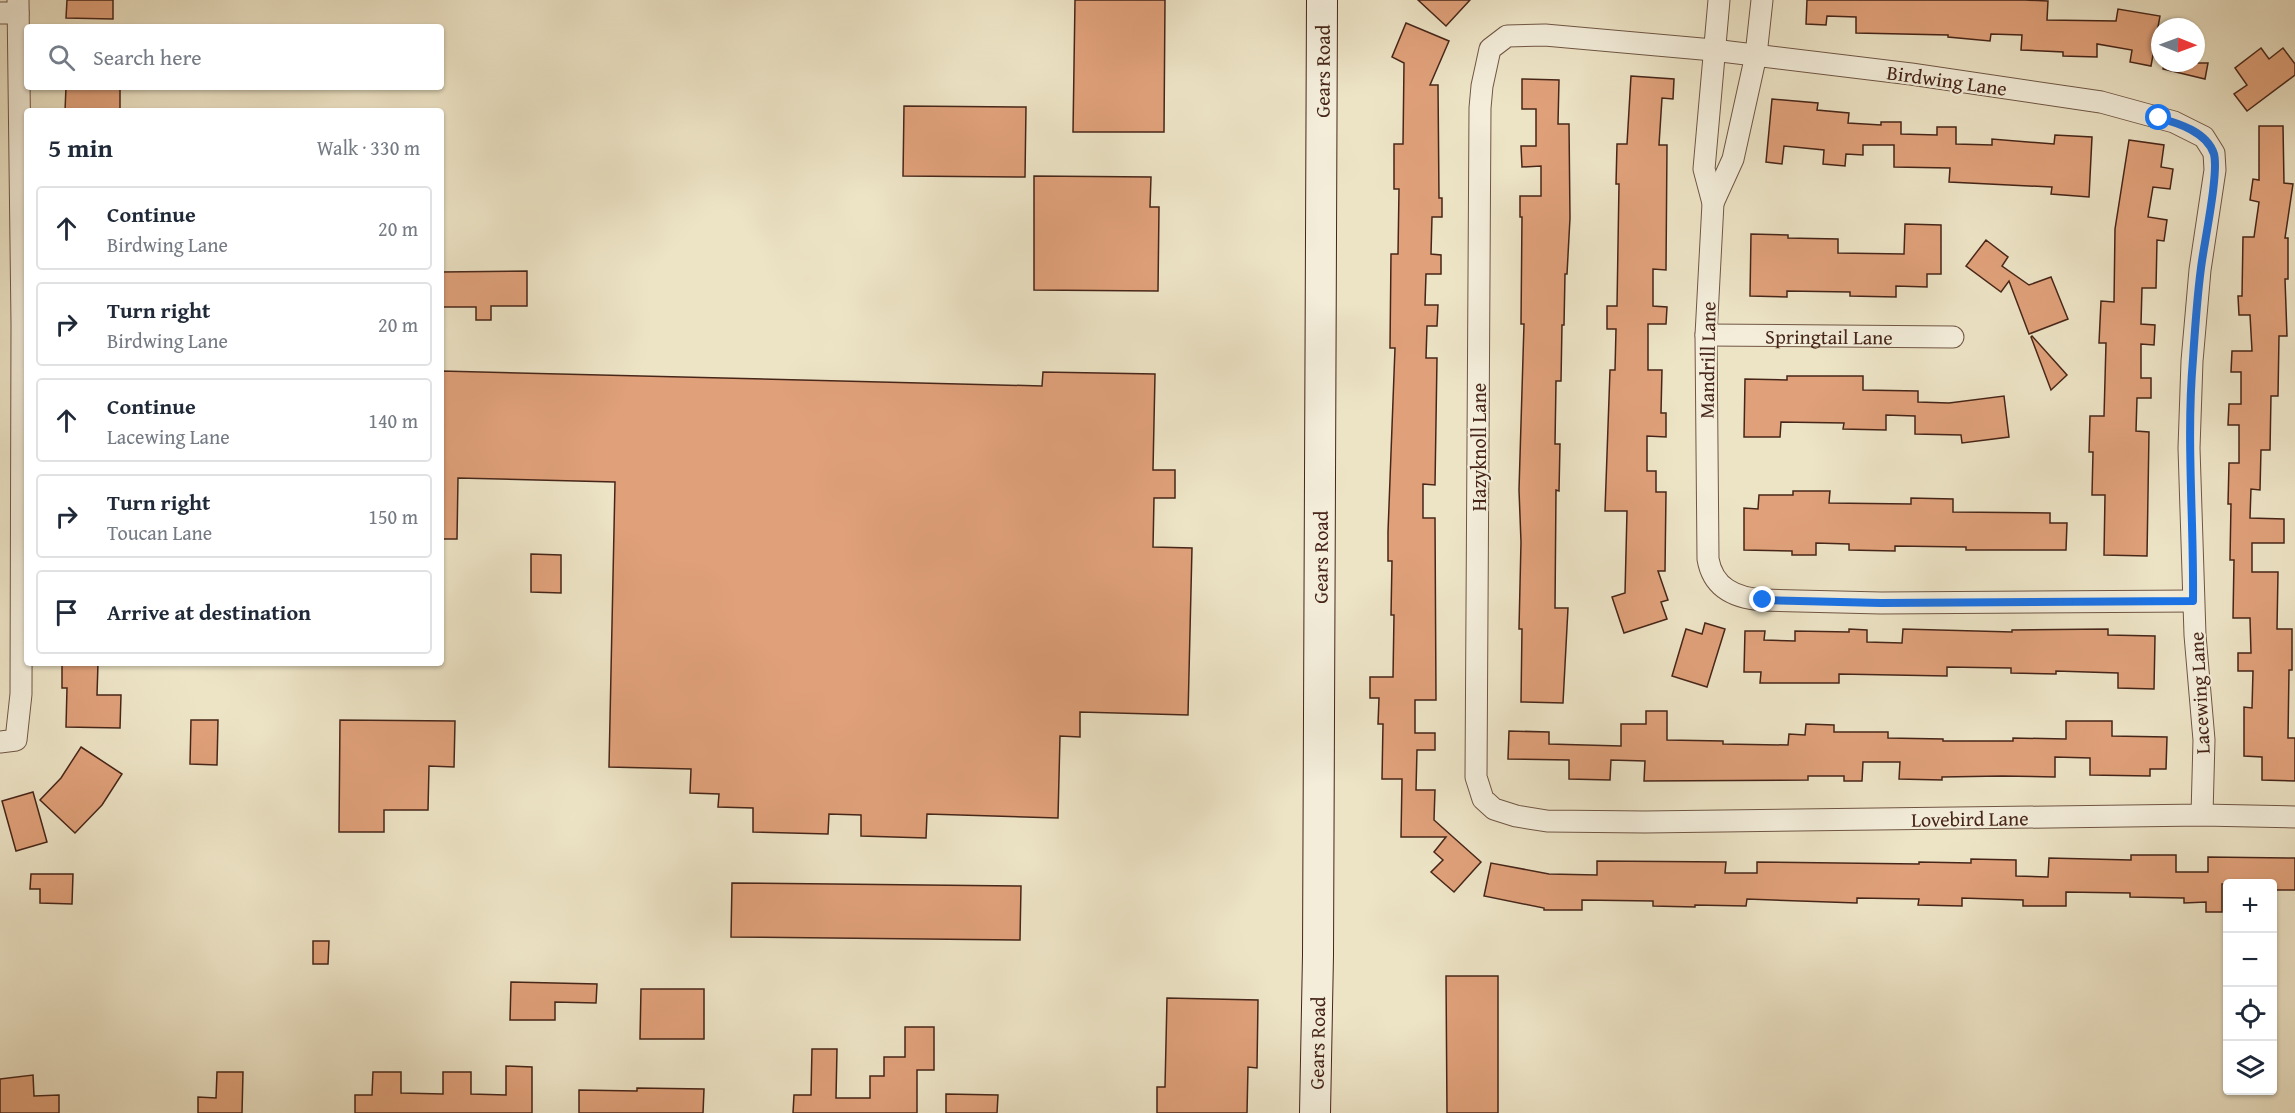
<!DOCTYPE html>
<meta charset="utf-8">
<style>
:root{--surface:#fff;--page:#f2f2f3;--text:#1f2937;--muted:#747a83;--line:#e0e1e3}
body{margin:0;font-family:"Gentium Book Plus",serif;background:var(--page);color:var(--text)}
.controls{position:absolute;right:18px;bottom:18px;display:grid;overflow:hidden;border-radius:6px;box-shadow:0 2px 4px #0004}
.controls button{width:54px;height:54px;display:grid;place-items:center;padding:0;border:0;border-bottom:2px solid var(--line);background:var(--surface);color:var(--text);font:30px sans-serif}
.compass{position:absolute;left:2151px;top:18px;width:54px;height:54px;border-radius:50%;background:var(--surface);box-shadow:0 2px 4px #0004;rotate:91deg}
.stop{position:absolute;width:18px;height:18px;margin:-14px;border:4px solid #1a73e8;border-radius:50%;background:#fff}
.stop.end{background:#1a73e8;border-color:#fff;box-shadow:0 2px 6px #0008}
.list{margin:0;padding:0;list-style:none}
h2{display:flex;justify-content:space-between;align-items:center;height:78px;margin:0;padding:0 24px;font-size:26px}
h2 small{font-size:20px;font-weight:400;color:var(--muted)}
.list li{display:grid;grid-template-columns:39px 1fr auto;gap:18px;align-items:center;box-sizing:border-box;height:84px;margin:0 12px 12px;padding:0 12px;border:2px solid var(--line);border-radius:6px}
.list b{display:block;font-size:22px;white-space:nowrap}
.list p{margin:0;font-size:20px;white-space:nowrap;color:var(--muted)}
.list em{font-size:20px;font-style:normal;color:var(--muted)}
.icon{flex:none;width:33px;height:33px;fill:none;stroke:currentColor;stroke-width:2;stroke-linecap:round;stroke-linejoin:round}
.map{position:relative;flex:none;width:2295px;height:1113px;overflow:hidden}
.search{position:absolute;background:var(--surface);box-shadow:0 2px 4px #0004;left:24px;top:24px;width:420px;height:66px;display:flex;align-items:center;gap:15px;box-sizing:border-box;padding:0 21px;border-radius:6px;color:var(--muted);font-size:22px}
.panel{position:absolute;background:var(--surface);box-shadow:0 2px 4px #0004;left:24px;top:108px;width:420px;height:558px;border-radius:6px}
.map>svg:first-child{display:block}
</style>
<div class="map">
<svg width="2295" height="1113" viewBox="0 0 2295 1113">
<rect width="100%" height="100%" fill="#ede4c6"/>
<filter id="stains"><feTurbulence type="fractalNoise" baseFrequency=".00333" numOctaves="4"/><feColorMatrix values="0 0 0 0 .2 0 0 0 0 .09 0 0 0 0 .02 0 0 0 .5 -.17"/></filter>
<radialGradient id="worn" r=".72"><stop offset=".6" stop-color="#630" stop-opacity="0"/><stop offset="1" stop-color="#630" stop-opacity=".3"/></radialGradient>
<g fill="#e0a17a" stroke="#472619" stroke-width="1.5">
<polygon points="67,0 113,0 113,19 66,18"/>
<polygon points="1075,0 1165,0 1164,132 1073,132"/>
<polygon points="1418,0 1470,0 1446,26"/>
<polygon points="1807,0 2025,0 2048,1 2047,20 2116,21 2118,9 2160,16 2151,66 2130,62 2132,50 2097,44 2097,57 2063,56 2063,52 2021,50 2022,35 1991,34 1990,41 1948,37 1948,35 1856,33 1856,17 1827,16 1826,25 1806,24"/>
<polygon points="1406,23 1449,41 1430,85 1438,85 1439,198 1442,198 1442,217 1432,217 1431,254 1441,255 1441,274 1426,274 1425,305 1438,305 1437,326 1427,326 1426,358 1437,358 1435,485 1423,484 1423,518 1435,518 1436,700 1415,700 1415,733 1435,733 1435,750 1417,750 1416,790 1435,790 1434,820 1481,862 1454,892 1431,872 1443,860 1434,852 1446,837 1401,837 1402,779 1382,779 1383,724 1378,724 1379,698 1370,698 1370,677 1393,677 1394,615 1391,615 1392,561 1388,561 1388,532 1395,348 1390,348 1391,254 1398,254 1399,189 1394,189 1394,144 1403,144 1404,63 1392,57"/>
<polygon points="2261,48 2269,59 2283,48 2295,64 2295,75 2247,111 2234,94 2247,85 2235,68"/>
<polygon points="2164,63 2208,63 2205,79 2163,69"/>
<polygon points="1631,76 1674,79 1673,99 1662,98 1659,145 1667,145 1666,270 1653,269 1653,306 1667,307 1666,324 1648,324 1648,370 1662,370 1661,413 1666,413 1666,437 1647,436 1647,471 1656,471 1656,492 1666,492 1665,571 1658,571 1668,600 1661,602 1667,619 1624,633 1612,597 1625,593 1627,511 1605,511 1610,370 1615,370 1616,329 1607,329 1607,306 1617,306 1619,184 1616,184 1617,144 1627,144"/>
<polygon points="1522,79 1559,80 1558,124 1569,124 1570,218 1567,274 1565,274 1564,325 1562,325 1561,381 1556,381 1555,444 1560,444 1559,491 1556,490 1555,608 1568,608 1563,703 1521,702 1522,629 1519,629 1521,542 1519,490 1524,324 1521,324 1522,217 1520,217 1520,196 1541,196 1541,166 1522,167 1521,146 1536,146 1536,109 1522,109"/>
<polygon points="66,87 120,87 120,111 65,111"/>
<polygon points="1772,99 1818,103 1817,110 1849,113 1848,123 1881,125 1881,122 1901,122 1901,134 1937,135 1937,127 1956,127 1956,144 1992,145 1992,139 2054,144 2055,135 2092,137 2089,197 2051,194 2052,187 1949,182 1950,168 1894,167 1894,145 1863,145 1863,155 1846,154 1845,166 1823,164 1824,150 1784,146 1782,164 1766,162"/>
<polygon points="904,106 1026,107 1025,177 903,176"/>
<polygon points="2259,126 2283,126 2284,183 2293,184 2285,238 2288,238 2288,279 2285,279 2287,336 2279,336 2278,396 2271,396 2270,450 2261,450 2260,490 2251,489 2250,518 2284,519 2284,543 2252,543 2252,572 2278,572 2277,629 2292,629 2292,670 2289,670 2288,738 2295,738 2295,781 2262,780 2262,757 2244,756 2244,707 2252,708 2253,671 2238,671 2238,653 2251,653 2250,618 2233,618 2234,560 2230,560 2231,504 2228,504 2229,463 2239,463 2239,425 2228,425 2229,404 2241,404 2241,372 2231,372 2232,351 2252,351 2250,315 2239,315 2238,296 2242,296 2243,237 2254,237 2259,202 2250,200 2253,179 2259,180"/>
<polygon points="2129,140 2164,145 2161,167 2173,169 2170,189 2153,187 2148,217 2167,220 2164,241 2157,240 2156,288 2142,288 2141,324 2155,325 2154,345 2141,344 2141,378 2151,378 2151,398 2137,398 2136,431 2149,432 2147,556 2104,555 2105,495 2092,495 2093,452 2089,452 2090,416 2104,416 2106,343 2099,343 2101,301 2114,302 2115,229"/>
<polygon points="1034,176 1151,177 1150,207 1159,207 1158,291 1034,290"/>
<polygon points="1905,224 1941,225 1941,274 1927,274 1927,287 1896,286 1896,297 1850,296 1850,292 1787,291 1787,297 1750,296 1751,234 1788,235 1788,238 1838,239 1838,253 1904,254"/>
<polygon points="1986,240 2008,257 2002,266 2029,285 2051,277 2068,319 2029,334 2009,281 2001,292 1966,266"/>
<polygon points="527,271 527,306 491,306 491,320 476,320 476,307 441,307 441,272"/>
<polygon points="2032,336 2067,375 2051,390 2031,337"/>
<polygon points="441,371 1042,386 1043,372 1155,374 1153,470 1175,470 1175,498 1154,498 1153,547 1192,548 1188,715 1080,712 1080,737 1060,736 1058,818 927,814 926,838 861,836 861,815 829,814 828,834 753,832 753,808 718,807 719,794 690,793 691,769 609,767 615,482 458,478 457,539 441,539"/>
<polygon points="1787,376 1863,376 1863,390 1918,391 1918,402 1949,403 2004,396 2009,437 1962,443 1961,435 1915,434 1915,416 1886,415 1886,430 1843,429 1844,423 1781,422 1780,437 1744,437 1745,379 1787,380"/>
<polygon points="1793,491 1830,491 1829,503 1911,504 1911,498 1953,499 1953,512 2050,513 2050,523 2067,523 2066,550 1966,550 1966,547 1895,546 1895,551 1849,550 1849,544 1816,543 1816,555 1792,555 1792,551 1744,550 1744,508 1758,509 1759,495 1793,495"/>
<polygon points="531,554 561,555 561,593 531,592"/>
<polygon points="1705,623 1725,629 1707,687 1672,676 1686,629 1702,634"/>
<polygon points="1849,629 1867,630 1867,642 1902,643 1903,629 2012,632 2012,630 2108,629 2108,635 2155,636 2154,689 2118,688 2118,673 2056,671 2056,674 2011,673 2011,668 1947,667 1947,676 1839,674 1839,683 1760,683 1761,672 1744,672 1745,631 1765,631 1764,640 1795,641 1795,631 1849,632"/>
<polygon points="62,663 98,663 97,695 121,695 120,728 66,727 67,688 62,688"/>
<polygon points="1646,711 1667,711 1667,740 1723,741 1723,744 1788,745 1789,734 1805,735 1806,724 1834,725 1834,732 1888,732 1888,738 1943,739 1943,741 2013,741 2013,738 2066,739 2066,721 2112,721 2112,736 2167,737 2166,769 2150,769 2150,776 2090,775 2090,758 2055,757 2055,777 2002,776 1942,777 1942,780 1899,779 1900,762 1863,762 1862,781 1844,781 1844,776 1808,776 1808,780 1644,781 1645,761 1611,760 1610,780 1569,779 1569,760 1508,759 1509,731 1549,732 1549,744 1621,746 1621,724 1646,724"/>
<polygon points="191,720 218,720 217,765 190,764"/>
<polygon points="340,720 455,721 454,767 429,766 428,810 384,810 384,832 339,832"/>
<polygon points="81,747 122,774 102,805 75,833 40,800 61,778"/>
<polygon points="33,792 47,842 16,851 2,801"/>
<polygon points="2131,855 2176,855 2176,872 2208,872 2208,857 2295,858 2295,890 2272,890 2272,884 2222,884 2222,912 2206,912 2206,902 2184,903 2184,898 2130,897 2130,893 2066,892 2066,906 2023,906 2023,900 1962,898 1962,906 1918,905 1919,899 1857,898 1857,903 1747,899 1746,906 1695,905 1695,907 1653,906 1653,901 1582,900 1582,910 1544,910 1544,908 1484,896 1491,863 1549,874 1597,875 1597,861 1726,862 1725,873 1757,873 1757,862 1919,864 1919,862 1971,863 1971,859 2016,860 2016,876 2048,877 2049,858 2131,860"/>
<polygon points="31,874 73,874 72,904 40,903 40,889 30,889"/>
<polygon points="732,883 1021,886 1020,940 731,937"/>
<polygon points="313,941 329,941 328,964 313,964"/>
<polygon points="1446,976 1498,976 1498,1113 1447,1113"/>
<polygon points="511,982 597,984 596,1003 555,1002 555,1020 510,1020"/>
<polygon points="641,989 704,989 704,1039 640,1039"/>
<polygon points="1167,998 1258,1000 1257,1068 1248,1067 1247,1113 1157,1113 1157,1087 1165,1087"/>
<polygon points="905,1027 934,1027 934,1070 917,1070 917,1113 793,1113 794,1095 811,1095 812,1049 837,1049 836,1098 870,1098 870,1076 884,1076 884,1057 905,1057"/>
<polygon points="506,1066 532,1067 532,1113 355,1113 355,1095 372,1095 373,1072 401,1072 401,1093 443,1094 443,1072 471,1072 471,1094 506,1095"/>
<polygon points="217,1072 243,1072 242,1113 198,1113 198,1097 216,1098"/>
<polygon points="33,1075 34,1096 59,1095 59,1113 0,1113 0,1079"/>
<polygon points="637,1088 704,1089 703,1113 579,1113 579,1090 637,1091"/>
<polygon points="946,1094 998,1095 997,1113 946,1113"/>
</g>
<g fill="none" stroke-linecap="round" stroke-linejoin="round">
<defs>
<g id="street">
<path d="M1719,0L1704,169L1713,203L1706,335L1708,559C1713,588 1735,598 1763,600L1881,603L2193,601"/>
<polyline points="0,13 18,13"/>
<polyline points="1713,203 1733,159 1756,55 1762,0"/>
<path id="s1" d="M1706,335L1953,337"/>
<polyline points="0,742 16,740 21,694 22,324 18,0"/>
<path id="s2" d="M2202,815L2204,740L2195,635L2189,448L2192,361L2200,270L2215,170L2214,153L2204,137L2174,122L2101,102L1911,74L1713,50L1545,35L1507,36L1490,49L1482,86L1480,108L1476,777L1483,799L1494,809L1516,816L1547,821L1645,822L2202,815L2295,817"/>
</g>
<g id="secondary">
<path id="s3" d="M1315,1113L1318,955L1322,0"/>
</g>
</defs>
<use href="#street" stroke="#705644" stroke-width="23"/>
<use href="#secondary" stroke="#472619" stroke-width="32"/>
<use href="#street" stroke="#f3edda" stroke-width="21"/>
<use href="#secondary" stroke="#f3edda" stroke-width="30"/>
</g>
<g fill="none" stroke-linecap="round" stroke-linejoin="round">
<path stroke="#1a73e8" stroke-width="8" d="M1763,600L1881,603L2193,601C2194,520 2186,440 2193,359C2195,328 2197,298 2201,268C2204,243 2219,174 2214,154C2207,132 2178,123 2159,118"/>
</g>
<g text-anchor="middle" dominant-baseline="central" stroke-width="4.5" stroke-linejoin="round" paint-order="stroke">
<g font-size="20" fill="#472619" stroke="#f3edda">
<text stroke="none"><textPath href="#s3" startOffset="1042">Gears Road</textPath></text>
<text transform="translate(1947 80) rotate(8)">Birdwing Lane</text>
<text stroke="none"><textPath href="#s1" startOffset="123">Springtail Lane</textPath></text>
<text transform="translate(1707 360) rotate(-89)">Mandrill Lane</text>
<text transform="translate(1478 447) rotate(-90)">Hazyknoll Lane</text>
<text stroke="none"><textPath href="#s3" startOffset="556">Gears Road</textPath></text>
<text transform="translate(2199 693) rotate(-93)">Lacewing Lane</text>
<text stroke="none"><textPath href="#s2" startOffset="2656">Lovebird Lane</textPath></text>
<text stroke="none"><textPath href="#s3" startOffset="70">Gears Road</textPath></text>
</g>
</g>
<rect width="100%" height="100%" filter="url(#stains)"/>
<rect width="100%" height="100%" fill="url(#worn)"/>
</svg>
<div class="controls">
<button>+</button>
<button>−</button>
<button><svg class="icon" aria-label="locate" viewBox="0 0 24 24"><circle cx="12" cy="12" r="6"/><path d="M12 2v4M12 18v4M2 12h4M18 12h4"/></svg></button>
<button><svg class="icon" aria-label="layers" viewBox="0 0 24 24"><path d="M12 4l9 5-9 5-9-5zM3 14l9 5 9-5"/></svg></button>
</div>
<svg class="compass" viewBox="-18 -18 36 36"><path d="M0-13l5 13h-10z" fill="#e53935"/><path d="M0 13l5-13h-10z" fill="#747a83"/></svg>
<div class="stop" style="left:2159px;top:118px"></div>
<div class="stop end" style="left:1763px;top:600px"></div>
<div class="search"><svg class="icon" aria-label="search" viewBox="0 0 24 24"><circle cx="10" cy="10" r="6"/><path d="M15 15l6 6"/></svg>Search here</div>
<section class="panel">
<h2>5 min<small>Walk · 330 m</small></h2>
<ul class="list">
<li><svg class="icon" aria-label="ahead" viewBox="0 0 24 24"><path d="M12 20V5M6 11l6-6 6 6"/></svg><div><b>Continue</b><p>Birdwing Lane</p></div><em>20 m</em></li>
<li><svg class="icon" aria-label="right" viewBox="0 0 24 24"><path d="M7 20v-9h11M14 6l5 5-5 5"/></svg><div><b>Turn right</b><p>Birdwing Lane</p></div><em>20 m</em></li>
<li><svg class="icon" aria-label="ahead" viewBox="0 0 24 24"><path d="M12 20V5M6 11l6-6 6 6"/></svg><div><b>Continue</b><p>Lacewing Lane</p></div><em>140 m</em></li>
<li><svg class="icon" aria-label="right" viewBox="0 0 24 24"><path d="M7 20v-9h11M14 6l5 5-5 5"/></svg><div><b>Turn right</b><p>Toucan Lane</p></div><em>150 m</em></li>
<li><svg class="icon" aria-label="arrive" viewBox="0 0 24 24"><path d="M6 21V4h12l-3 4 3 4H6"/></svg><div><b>Arrive at destination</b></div></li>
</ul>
</section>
</div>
